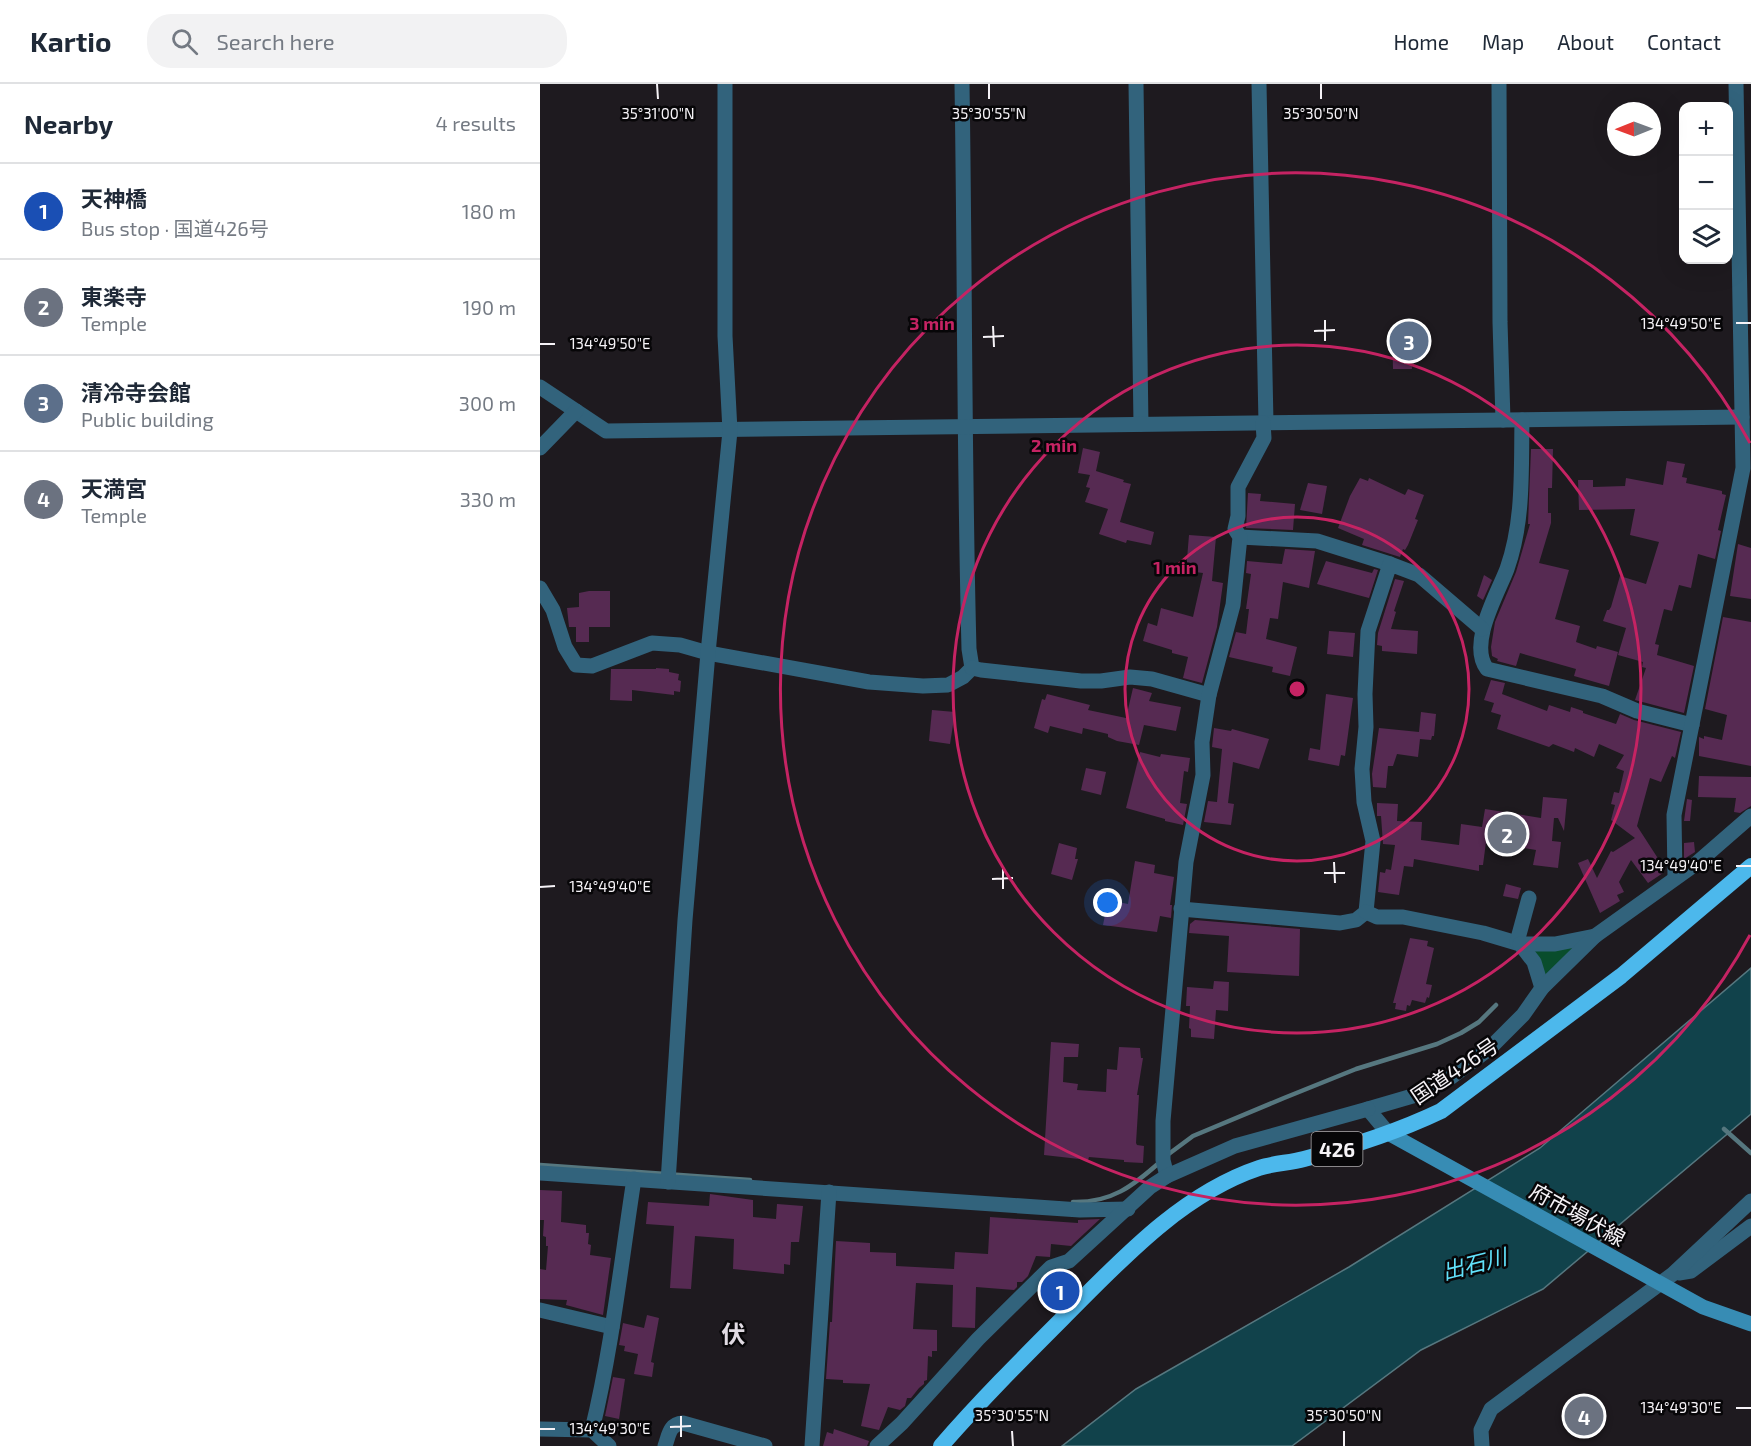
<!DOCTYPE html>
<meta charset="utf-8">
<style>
:root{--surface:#fff;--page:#f2f2f3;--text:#1f2937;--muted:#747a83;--line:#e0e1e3;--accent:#367379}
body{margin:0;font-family:"Exo 2","Noto Sans JP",sans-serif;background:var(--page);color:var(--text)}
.controls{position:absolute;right:18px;top:18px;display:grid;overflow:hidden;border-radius:12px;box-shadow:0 6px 24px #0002}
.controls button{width:54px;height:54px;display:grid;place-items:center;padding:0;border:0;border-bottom:2px solid var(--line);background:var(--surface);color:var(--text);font:30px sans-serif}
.compass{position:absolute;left:1067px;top:18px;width:54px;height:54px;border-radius:50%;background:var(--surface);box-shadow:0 6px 24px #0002;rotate:269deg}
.you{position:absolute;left:568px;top:819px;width:21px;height:21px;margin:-15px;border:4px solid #fff;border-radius:50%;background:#1a73e8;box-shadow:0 0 0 9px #1a73e833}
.badge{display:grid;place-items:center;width:39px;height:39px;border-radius:50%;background:var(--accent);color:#fff;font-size:20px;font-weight:700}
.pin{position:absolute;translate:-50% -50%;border:3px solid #fff;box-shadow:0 2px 6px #0006}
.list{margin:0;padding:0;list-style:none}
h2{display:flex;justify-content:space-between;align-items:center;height:78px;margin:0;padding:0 24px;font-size:26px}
h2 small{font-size:20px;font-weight:400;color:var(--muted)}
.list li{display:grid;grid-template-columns:39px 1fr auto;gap:18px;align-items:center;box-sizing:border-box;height:96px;padding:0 24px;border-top:2px solid var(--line)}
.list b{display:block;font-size:22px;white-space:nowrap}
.list p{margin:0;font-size:20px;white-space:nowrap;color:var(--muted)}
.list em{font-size:20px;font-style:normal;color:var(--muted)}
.icon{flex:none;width:33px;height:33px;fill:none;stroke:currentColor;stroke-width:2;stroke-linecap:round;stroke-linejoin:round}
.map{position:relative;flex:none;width:1211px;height:1362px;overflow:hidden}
header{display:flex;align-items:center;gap:36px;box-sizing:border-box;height:84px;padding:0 30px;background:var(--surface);border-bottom:2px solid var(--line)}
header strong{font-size:28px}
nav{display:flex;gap:33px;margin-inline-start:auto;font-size:21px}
.search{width:420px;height:54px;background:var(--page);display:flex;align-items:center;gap:15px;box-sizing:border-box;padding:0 21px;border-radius:24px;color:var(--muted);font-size:22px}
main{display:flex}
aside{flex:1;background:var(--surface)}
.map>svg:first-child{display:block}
</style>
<header>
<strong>Kartio</strong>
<div class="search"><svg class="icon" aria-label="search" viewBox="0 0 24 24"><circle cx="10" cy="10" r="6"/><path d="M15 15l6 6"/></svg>Search here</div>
<nav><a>Home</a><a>Map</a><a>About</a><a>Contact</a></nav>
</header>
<main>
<aside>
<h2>Nearby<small>4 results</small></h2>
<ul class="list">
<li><span class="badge" style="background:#1a4fb4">1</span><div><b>天神橋</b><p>Bus stop · 国道426号</p></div><em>180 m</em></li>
<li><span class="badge" style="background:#6b7280">2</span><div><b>東楽寺</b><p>Temple</p></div><em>190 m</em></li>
<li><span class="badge" style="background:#5c6f8a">3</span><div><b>清冷寺会館</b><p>Public building</p></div><em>300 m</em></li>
<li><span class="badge" style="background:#6b7280">4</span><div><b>天満宮</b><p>Temple</p></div><em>330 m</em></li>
</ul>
</aside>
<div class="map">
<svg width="1211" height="1362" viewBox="0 0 1211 1362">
<rect width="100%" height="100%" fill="#1e1a1f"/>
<polygon fill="#094d2c" points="1038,861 1005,891 992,863"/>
<polygon fill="#11424b" stroke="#56777f" stroke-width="1.5" points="1211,884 1211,1030 1003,1205 881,1266 752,1362 522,1362 596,1305 809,1183 1000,1064"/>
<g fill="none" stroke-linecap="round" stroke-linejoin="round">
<g stroke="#56777f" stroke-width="4.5">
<polyline points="1184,1045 1211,1069"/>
<polyline points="626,1072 653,1052 744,1014 816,985 897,960 921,949 939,938 956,921"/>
<polyline points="0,1081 210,1096"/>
<path d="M533,1118C571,1119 593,1102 620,1078"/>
</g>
</g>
<g fill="#562a52">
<polygon points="852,247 886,247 887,267 871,269 872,285 853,285"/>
<polygon points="543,364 560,368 556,387 584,396 583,398 591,400 580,438 614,448 611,461 587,456 586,459 559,450 568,425 545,418 550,404 546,403 550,391 538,389"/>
<polygon points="991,365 1013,365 1012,404 1008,404 1008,429 1011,429 1011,439 999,479 1029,486 1015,535 1040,542 1036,558 1056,565 1057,562 1078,568 1069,602 1034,592 1036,585 980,569 976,582 957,577 958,575 952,572 951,563 955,538 976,488 990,440 988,440"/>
<polygon points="1127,377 1145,380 1142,393 1147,394 1146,399 1182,407 1182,410 1186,411 1178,446 1181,447 1175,475 1158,470 1151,504 1139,501 1132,527 1124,525 1115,560 1119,561 1117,571 1154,582 1144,629 1095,616 1106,584 1102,583 1103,578 1078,571 1086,544 1063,537 1067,526 1069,526 1071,523 1080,492 1106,500 1119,458 1090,451 1095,425 1039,426 1038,396 1053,396 1053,403 1085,402 1086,394 1123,401"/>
<polygon points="820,394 828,397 829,394 865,411 868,405 884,411 875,435 878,436 868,461 865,466 863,465 860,473 822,461 824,455 798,444 810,412"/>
<polygon points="768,399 787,402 782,430 760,426"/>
<polygon points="708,409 721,410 720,417 755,420 753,446 706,444"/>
<polygon points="649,451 676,453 672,497 683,499 677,543 662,599 643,594 648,573 632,569 632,566 603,557 608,539 617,542 621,524 653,533 663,489 646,487"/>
<polygon points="1198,460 1211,464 1211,515 1190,512"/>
<polygon points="745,465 775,467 769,504 743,498 738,535 730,534 726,555 757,563 750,592 732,588 733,583 689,573 696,548 706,550 709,525 706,525 711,490 706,489 707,477 742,480"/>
<polygon points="786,477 832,489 834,485 838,486 829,514 777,500"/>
<polygon points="944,491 952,496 943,516 937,512"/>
<polygon points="855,495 864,497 854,527 856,528 851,545 878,547 877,570 842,567 842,562 837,561 838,549"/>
<polygon points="49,507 70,507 70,543 49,543 49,558 36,558 36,543 29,543 27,524 39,523 39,509"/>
<polygon points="1183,533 1211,538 1211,682 1159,672 1159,653 1164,655 1164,652 1182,656 1187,631 1165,625"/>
<polygon points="789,547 815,549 813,573 787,570"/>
<polygon points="116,584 129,585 129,588 139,590 138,596 141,597 140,608 134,607 134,611 92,606 92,617 70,616 71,585 116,585"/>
<polygon points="951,596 965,599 962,610 1007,627 1009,621 1030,628 1031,623 1043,627 1043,629 1076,640 1080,630 1094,636 1141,648 1135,674 1132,672 1121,698 1110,694 1097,742 1119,776 1114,776 1123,789 1108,799 1091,776 1079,798 1084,808 1077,811 1080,817 1060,829 1038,779 1048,775 1057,794 1071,767 1073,768 1095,754 1071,736 1075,721 1071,720 1074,708 1079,709 1084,687 1076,684 1084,671 1059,660 1054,673 1035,664 1034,668 1013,660 1009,663 957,645 961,631 951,628 954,619 944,616"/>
<polygon points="593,604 612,609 609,617 641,623 636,647 604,641 599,661 577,657 568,653 568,650 543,644 542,650 510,642 508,649 494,644 502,615 505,616 507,610 550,621 548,626 586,634"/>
<polygon points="786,610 813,614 805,672 801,671 799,682 768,676 770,664 780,666"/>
<polygon points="392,626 415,628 410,660 389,657"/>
<polygon points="881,628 896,630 894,652 892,652 891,656 880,655 878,673 857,670 853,682 848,682 846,704 833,703 832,690 839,644 879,648"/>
<polygon points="674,644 691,647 692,645 729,655 719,685 693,678 688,719 694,720 691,741 664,738 668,717 677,718 682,665 672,663"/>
<polygon points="600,668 620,673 621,670 650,674 648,688 644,687 640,719 647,720 643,741 625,737 625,735 586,724"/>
<polygon points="546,684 566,688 561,711 541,706"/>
<polygon points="1159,692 1211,693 1211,722 1200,729 1194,728 1196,714 1158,713"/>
<polygon points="1003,713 1027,715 1024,747 1018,734 1014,734 1012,757 1021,758 1018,784 993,781 996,766 946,758 943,781 939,781 939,787 874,775 873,783 864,782 859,811 838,808 840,788 845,789 846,785 851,786 855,761 843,760 841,732 837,732 837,719 858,720 857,737 882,738 881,756 919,761 921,740 942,743 945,725 1001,734"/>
<polygon points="1147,715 1152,716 1150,737 1144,737"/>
<polygon points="1154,758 1155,768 1144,775 1144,759"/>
<polygon points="519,759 537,764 535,775 538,775 532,796 511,790"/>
<polygon points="595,777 615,781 614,789 634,793 630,821 632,821 631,834 620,832 617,848 563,841 568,816 588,820"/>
<polygon points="966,800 981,804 978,815 963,812"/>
<polygon points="655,836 760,845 759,892 687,888 689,852 649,849 650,840"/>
<polygon points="870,854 888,857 887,862 894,864 886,900 892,901 889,914 887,913 885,919 872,916 870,922 867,921 866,927 855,925 856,919 853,919"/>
<polygon points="674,897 689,898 688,927 676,926 674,955 651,953 651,945 649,944 650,922 646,922 647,903 673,905"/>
<polygon points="511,958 539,960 538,973 524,973 523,998 538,1000 537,1006 566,1008 567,985 577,986 579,963 600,964 601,974 603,974 597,1011 599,1011 596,1059 597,1061 604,1062 603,1079 584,1078 584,1076 549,1073 548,1076 504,1071"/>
<polygon points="0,1106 22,1107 21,1138 46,1141 46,1149 49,1149 48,1160 51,1161 50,1171 71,1174 63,1231 26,1221 27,1216 0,1215 0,1185 6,1186 8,1162 6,1162 6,1153 3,1152 4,1136 0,1136"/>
<polygon points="170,1110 213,1116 213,1133 236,1135 237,1120 263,1122 259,1158 251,1158 250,1181 244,1180 244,1190 193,1185 194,1155 155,1152 151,1205 130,1204 134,1142 106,1140 108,1118 169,1122"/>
<polygon points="450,1133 538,1139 538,1136 560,1135 531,1162 511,1160 510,1173 496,1172 488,1192 482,1198 477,1198 477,1203 474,1206 436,1203 435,1244 412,1243 413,1201 376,1199 373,1245 397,1246 397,1267 392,1267 392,1273 388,1272 387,1296 384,1297 384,1300 379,1304 371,1314 367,1314 365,1322 360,1326 348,1323 339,1346 321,1342 330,1300 303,1299 303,1296 286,1295 290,1238 292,1238 296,1157 330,1159 330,1168 356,1169 356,1182 414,1185 415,1168 448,1170"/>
<polygon points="107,1231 119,1234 111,1278 114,1279 112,1293 94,1290 98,1270 84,1267 85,1262 79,1261 83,1239 104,1244"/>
<polygon points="73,1293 85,1295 79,1335 65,1332"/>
<polygon points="294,1345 329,1357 327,1362 283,1362 287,1348 293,1350"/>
</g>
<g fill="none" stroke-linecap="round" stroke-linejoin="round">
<g stroke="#32637c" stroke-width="15">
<path d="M422,0C425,188 424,377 429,565L432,584"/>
<polyline points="596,0 601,340"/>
<polyline points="719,0 726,339"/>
<polyline points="959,0 960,238 963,336"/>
<polyline points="0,303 66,347 1202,333"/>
<path d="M982,336C981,386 984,437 967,485C957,511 928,560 947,585L1062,612L1097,627L1152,641"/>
<polyline points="0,364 36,327"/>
<polyline points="700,453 777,457 850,480"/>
<polyline points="0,504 13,526 25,563 36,581 52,582 112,559 140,561 168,569 329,598 383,602 408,601 423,593 432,584"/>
<polyline points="432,584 441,586 541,597 561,597 590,593 612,595 669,611"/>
<polyline points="1135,793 1134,731 1203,384 1196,0"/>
<polyline points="641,825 800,839 816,836 826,828 833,757 824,718 822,685 826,643 825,610 828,547 850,480 879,491 942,545"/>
<polyline points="826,828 837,833 863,833 943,849 980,860 994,878 1002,904"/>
<polyline points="977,858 989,814"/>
<polyline points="980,860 1015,860 1055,852"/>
<polyline points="848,1049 828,1025 876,1011 910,994 949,965 983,931 1002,904 1055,852 1157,779 1211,732"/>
<polyline points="0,1089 540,1126 588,1125"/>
<polyline points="627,1092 623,1076 623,1037 646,778 663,691 662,658 669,611 693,521 700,453 695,445 698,432 698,403 724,354 723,339"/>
<polyline points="128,1098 145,836 168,569 190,347 185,252 185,0"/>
<polyline points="1139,1189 1151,1187 1211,1142"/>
<polyline points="0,1226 72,1243"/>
<polyline points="0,1345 52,1346 69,1362"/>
<path d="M52,1346C72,1264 81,1179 94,1095"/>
<path d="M125,1362C129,1351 129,1340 143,1339L225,1362"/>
<polyline points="272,1362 289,1108"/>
<polyline points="337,1362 362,1339 438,1255 511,1183 529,1177 610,1103 627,1092 695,1062 828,1025"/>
<polyline points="942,1362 941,1346 951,1325 1133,1190 1211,1117"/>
</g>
<polyline stroke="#378cb4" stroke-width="15" points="848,1049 1163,1223 1211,1240"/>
<path stroke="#4cb8ec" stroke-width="16" d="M401,1362C440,1317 481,1276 523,1234C580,1177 641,1110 719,1084C734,1079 749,1079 764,1075C810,1063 857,1048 901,1027L1081,892L1211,782"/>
</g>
<path fill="none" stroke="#f6f3f7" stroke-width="2" d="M117,0L118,15M449,0V15M781,0V15M785,236V257M1196,239H1211M453,242L454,263M774,247L795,246M443,253L464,252M0,260H15M794,778L795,799M1196,782H1211M463,784V805M784,789H805M452,795L473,794M0,803L15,802M1196,1324H1211M141,1332V1353M130,1343L151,1342M0,1345H15M472,1347L473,1362M804,1347V1362"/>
<g fill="none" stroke="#c52363" stroke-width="3">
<circle cx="757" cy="605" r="172"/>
<circle cx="757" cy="605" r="344"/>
<path d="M1210 851A516 516 0 1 1 1210 359"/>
</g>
<g text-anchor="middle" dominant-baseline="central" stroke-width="5" stroke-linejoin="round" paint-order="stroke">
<rect fill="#070608" stroke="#aeacaf" stroke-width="1.5" x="771.5" y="1048" width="51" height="34" rx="4.5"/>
<g font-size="20" font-weight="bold" fill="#f6f3f7">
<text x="797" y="1065">426</text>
</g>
<g font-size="21" fill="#f6f3f7" stroke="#070608">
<text transform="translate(914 986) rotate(-34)">国道426号</text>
<text transform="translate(1038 1130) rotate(29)">府市場伏線</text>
</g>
<g font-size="22" font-style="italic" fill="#61e2fb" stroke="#070608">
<text transform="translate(934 1179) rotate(-14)">出石川</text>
</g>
<g font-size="24" font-weight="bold" fill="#e0dae2" stroke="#070608">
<text x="193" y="1249">伏</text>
</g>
</g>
<g font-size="15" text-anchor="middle" fill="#f6f3f7" stroke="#070608" stroke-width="5" stroke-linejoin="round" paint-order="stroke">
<text x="118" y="35">35°31'00"N</text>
<text x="449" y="35">35°30'55"N</text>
<text x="781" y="35">35°30'50"N</text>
<text x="1141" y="245">134°49'50"E</text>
<text x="70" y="265">134°49'50"E</text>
<text x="1141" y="787">134°49'40"E</text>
<text x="70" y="808">134°49'40"E</text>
<text x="1141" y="1329">134°49'30"E</text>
<text x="472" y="1337">35°30'55"N</text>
<text x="804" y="1337">35°30'50"N</text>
<text x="70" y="1350">134°49'30"E</text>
</g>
<circle cx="757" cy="605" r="9" fill="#c52363" stroke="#070608" stroke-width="3"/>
<g font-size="18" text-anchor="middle" font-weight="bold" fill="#c52363" stroke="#070608" stroke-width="5" stroke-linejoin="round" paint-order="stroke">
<text x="392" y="246">3 min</text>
<text x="514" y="368">2 min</text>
<text x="635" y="490">1 min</text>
</g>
</svg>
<div class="controls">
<button>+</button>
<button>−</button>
<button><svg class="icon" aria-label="layers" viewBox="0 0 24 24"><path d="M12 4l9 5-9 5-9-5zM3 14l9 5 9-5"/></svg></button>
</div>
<svg class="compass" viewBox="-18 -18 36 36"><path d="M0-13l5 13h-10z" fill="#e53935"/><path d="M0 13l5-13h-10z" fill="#747a83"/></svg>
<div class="you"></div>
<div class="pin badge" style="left:520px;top:1207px;background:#1a4fb4">1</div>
<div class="pin badge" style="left:967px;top:750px;background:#6b7280">2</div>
<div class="pin badge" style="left:869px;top:257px;background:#5c6f8a">3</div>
<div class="pin badge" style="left:1044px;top:1332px;background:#6b7280">4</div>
</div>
</main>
